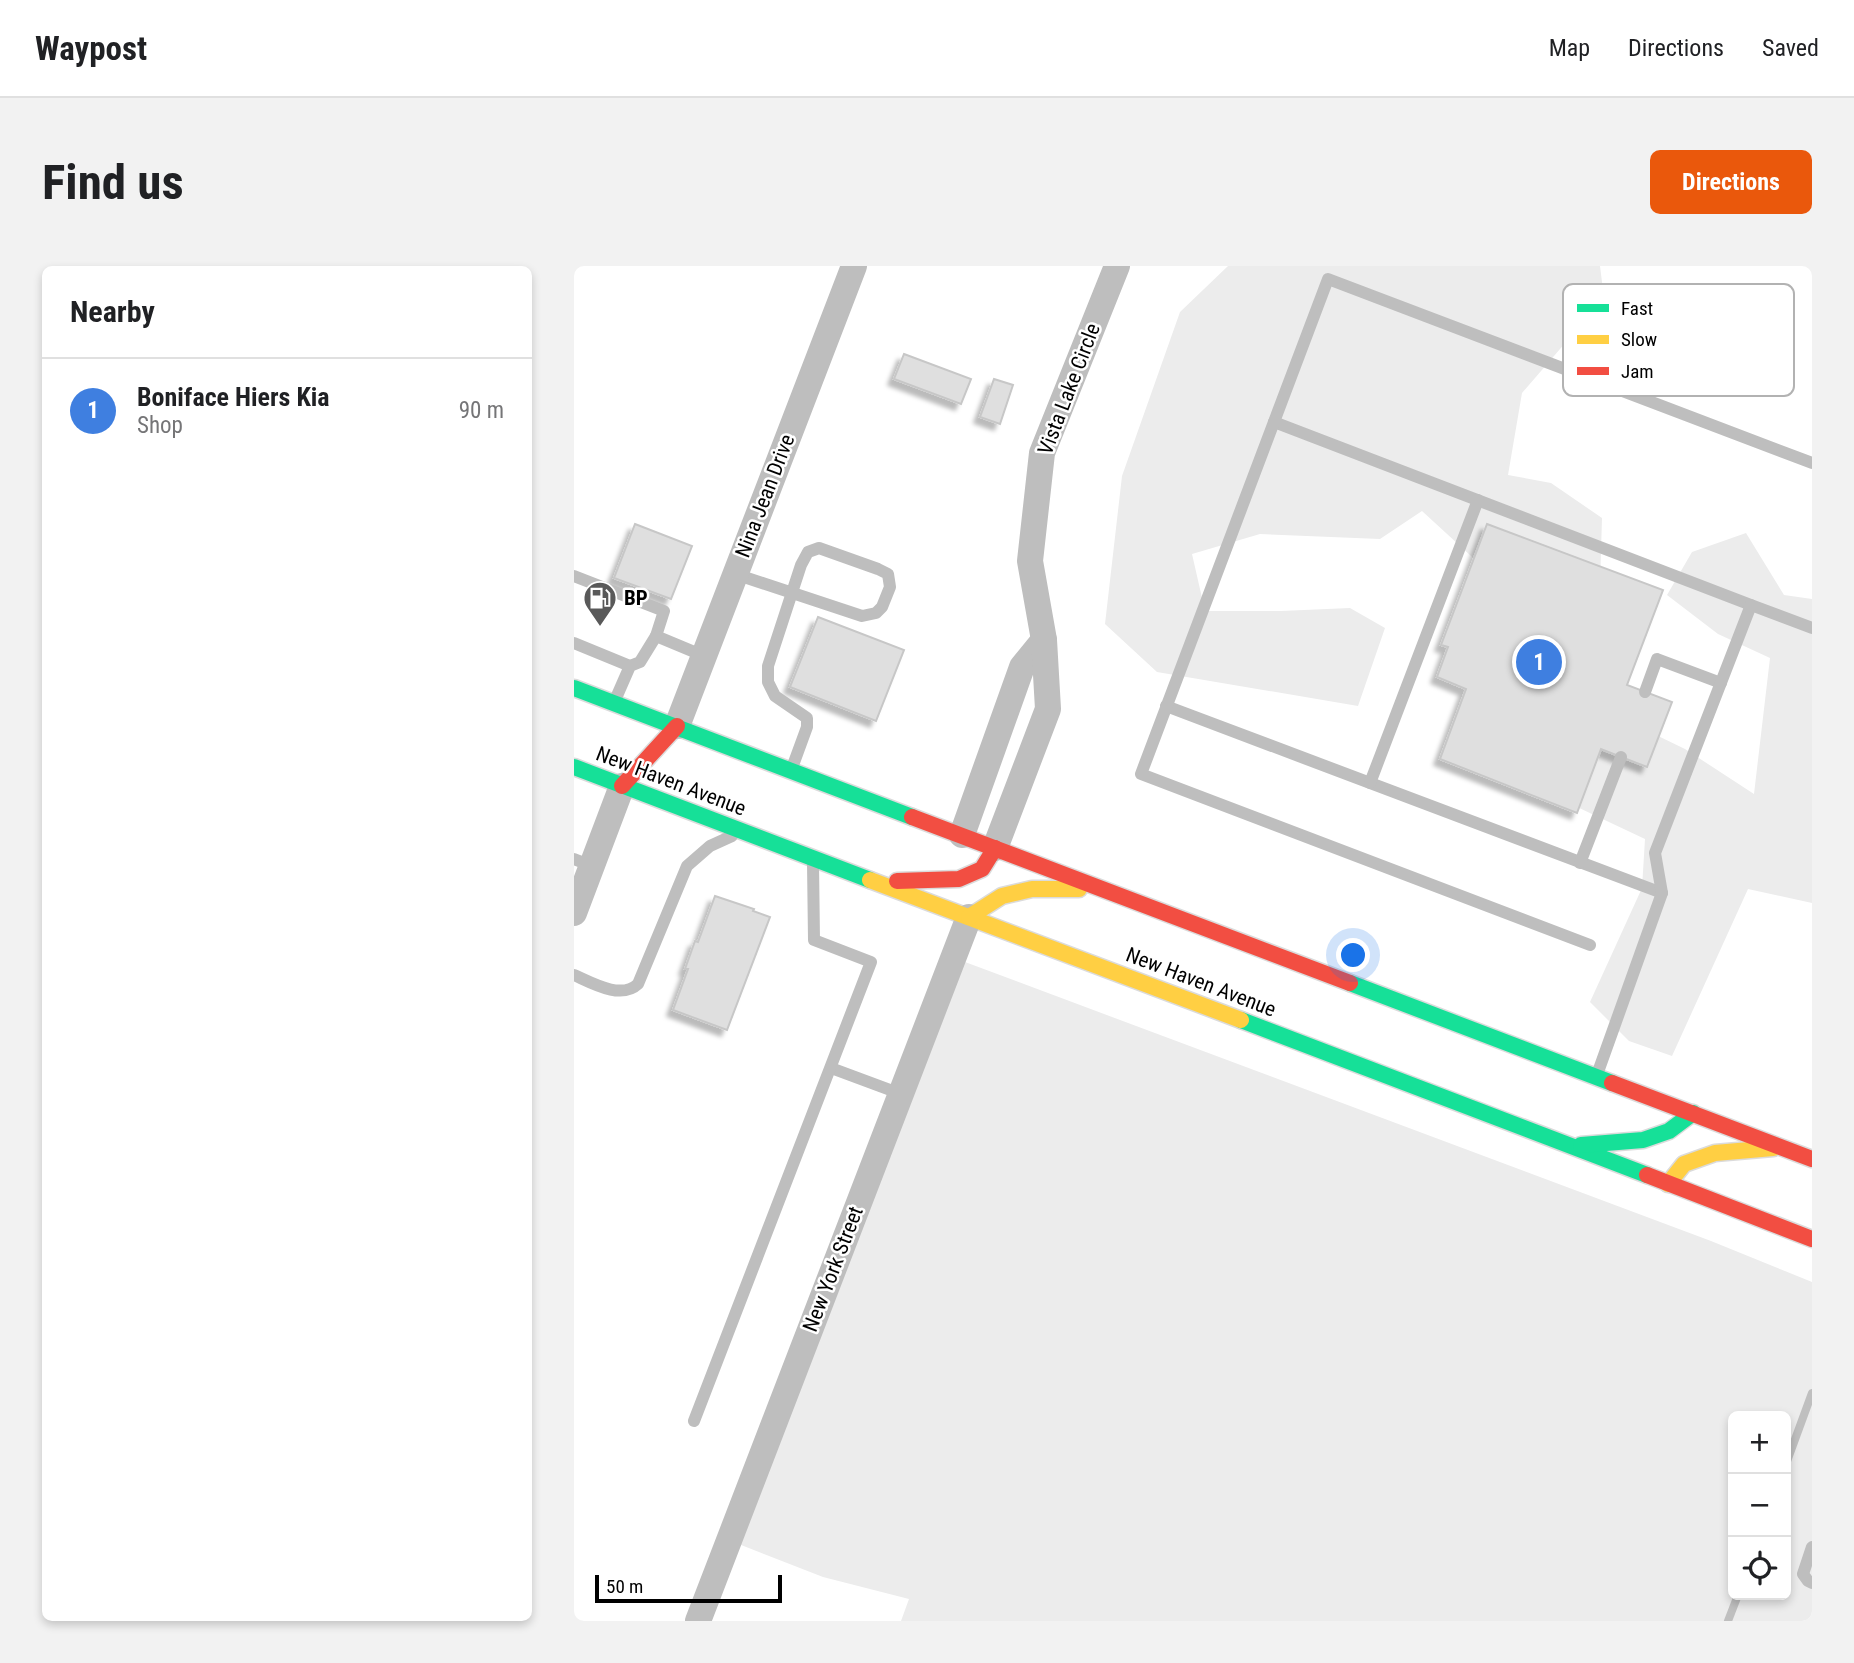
<!DOCTYPE html>
<meta charset="utf-8">
<style>
:root{--surface:#fff;--page:#f2f2f2;--text:#202124;--muted:#757577;--line:#e0e0e0;--accent:#ea580c}
body{margin:0;font-family:"Roboto Condensed",sans-serif;background:var(--page);color:var(--text)}
.controls{position:absolute;right:21px;bottom:21px;display:grid;overflow:hidden;border-radius:10px;box-shadow:0 4px 10px #0003}
.controls button{width:63px;height:63px;display:grid;place-items:center;padding:0;border:0;border-bottom:2px solid var(--line);background:var(--surface);color:var(--text);font:35px sans-serif}
.scale{position:absolute;left:21px;bottom:18px;width:187px;box-sizing:border-box;padding-left:7px;border:4px solid #000;border-top:0;font-size:19px;line-height:24px;white-space:nowrap;color:#000;-webkit-text-stroke:5px #fff;paint-order:stroke}
.you{position:absolute;left:780px;top:690px;width:24px;height:24px;margin:-18px;border:5px solid #fff;border-radius:50%;background:#1a73e8;box-shadow:0 0 0 10px #1a73e833}
.badge{display:grid;place-items:center;width:46px;height:46px;border-radius:50%;background:var(--accent);color:#fff;font-size:23px;font-weight:700}
.pin{position:absolute;translate:-50% -50%;border:4px solid #fff;box-shadow:0 2px 7px #0006}
.list{margin:0;padding:0;list-style:none}
h2{display:flex;justify-content:space-between;align-items:center;height:91px;margin:0;padding:0 28px;font-size:30px}
h2 small{font-size:23px;font-weight:400;color:var(--muted)}
.list li{display:grid;grid-template-columns:46px 1fr auto;gap:21px;align-items:center;box-sizing:border-box;height:105px;padding:0 28px;border-top:2px solid var(--line)}
.list b{display:block;font-size:26px;white-space:nowrap}
.list p{margin:0;font-size:23px;white-space:nowrap;color:var(--muted)}
.list em{font-size:23px;font-style:normal;color:var(--muted)}
.icon{flex:none;width:38px;height:38px;fill:none;stroke:currentColor;stroke-width:2;stroke-linecap:round;stroke-linejoin:round}
.map{position:relative;flex:none;width:1238px;height:1355px;overflow:hidden;border-radius:10px}
header{display:flex;align-items:center;gap:42px;box-sizing:border-box;height:98px;padding:0 35px;background:var(--surface);border-bottom:2px solid var(--line)}
header strong{font-size:33px}
nav{display:flex;gap:38px;margin-inline-start:auto;font-size:24px}
.intro{display:flex;align-items:center;justify-content:space-between;box-sizing:border-box;height:168px;padding:0 42px}
h1{margin:0;font-size:49px}
.button{padding:18px 32px;border-radius:10px;background:var(--accent);color:#fff;font-size:24px;font-weight:700}
main{display:flex;gap:42px;padding:0 42px}
aside{flex:1;background:var(--surface);border-radius:10px;box-shadow:0 4px 10px #0003}
.map>svg:first-child{display:block}
</style>
<header>
<strong>Waypost</strong>
<nav><a>Map</a><a>Directions</a><a>Saved</a></nav>
</header>
<div class="intro"><h1>Find us</h1><a class="button">Directions</a></div>
<main>
<aside>
<h2>Nearby<small></small></h2>
<ul class="list">
<li><span class="badge" style="background:#3f7fe0">1</span><div><b>Boniface Hiers Kia</b><p>Shop</p></div><em>90 m</em></li>
</ul>
</aside>
<div class="map">
<svg width="1238" height="1355" viewBox="0 0 1238 1355">
<defs>
<filter id="shadow"><feDropShadow dx="-6" dy="6" stdDeviation="2" flood-color="#0004"/></filter>
</defs>
<rect width="100%" height="100%" fill="#fff"/>
<g fill="#ececec" fill-rule="evenodd">
<polygon points="654,0 1026,0 1030,32 948,127 934,209 977,217 1028,252 1025,352 921,312 848,245 806,273 686,268 618,288 631,345 707,345 776,342 811,362 784,440 583,406 531,358 548,210 606,46"/>
<polygon points="1172,267 1210,329 1238,333 1238,637 1174,623 1098,790 1055,775 1016,736 1068,622 1071,573 1001,540 1003,498 1049,453 1111,483 1180,528 1196,392 1144,368 1093,329 1118,286"/>
<path d="M383,693L1137,975L1238,1016V1355H327L335,1333L249,1311L157,1275ZM1159,1150H1212V1329H1159Z"/>
</g>
<g fill="none" stroke-linecap="round" stroke-linejoin="round">
<g stroke="#bfbfbf" stroke-width="8">
<polyline points="1212,1198 1238,1127"/>
<polyline points="1154,1355 1164,1329"/>
</g>
</g>
<g fill="#dfdfdf" stroke="#c7c7c7" stroke-width="2" filter="url(#shadow)">
<polygon points="330,88 397,113 387,138 320,113"/>
<polygon points="420,113 439,119 426,158 406,151"/>
<polygon points="61,258 118,280 97,333 40,312"/>
<polygon points="913,258 1089,324 1053,419 1098,436 1073,501 1027,483 1003,547 866,493 892,423 863,411 874,381 867,379"/>
<polygon points="244,351 330,384 302,455 216,421"/>
<polygon points="141,630 180,643 179,645 196,651 153,764 99,744 114,703 111,703 121,675 124,676"/>
</g>
<g fill="none" stroke-linecap="round" stroke-linejoin="round">
<defs>
<g id="fast">
<polyline points="0,422 338,551"/>
<polyline points="0,501 296,614"/>
<polyline points="776,717 1038,817"/>
<polyline points="667,754 1073,909"/>
<polyline points="1007,879 1069,874 1095,865 1119,847"/>
</g>
<g id="slow">
<polyline points="296,614 667,754"/>
<polyline points="395,651 428,630 458,623 505,623"/>
<polyline points="1094,918 1110,898 1141,887 1199,882"/>
</g>
<g id="jam">
<polyline points="48,520 103,460"/>
<polyline points="338,551 776,717"/>
<polyline points="323,615 385,613 408,603 421,582"/>
<polyline points="1038,817 1238,893"/>
<polyline points="1073,909 1238,973"/>
</g>
</defs>
<use href="#fast" stroke="#dbdbdb" stroke-width="19"/>
<use href="#slow" stroke="#dbdbdb" stroke-width="19"/>
<use href="#jam" stroke="#dbdbdb" stroke-width="19"/>
<g stroke="#bebebe" stroke-width="12">
<polyline points="700,156 1177,339"/>
<polyline points="161,308 288,350 302,347 308,341 316,321 314,308 304,303 245,282 234,286 227,299 194,400 194,416 201,430 233,452 233,461 218,502"/>
<polyline points="0,310 90,345 82,370 130,390"/>
<polyline points="0,377 56,400"/>
<polyline points="1071,426 1083,393 1147,417"/>
<polyline points="42,432 56,400 66,396 82,370"/>
<polyline points="592,440 1088,627"/>
<polyline points="796,517 904,234"/>
<polyline points="0,593 18,600"/>
<polyline points="1006,597 1047,491"/>
<polyline points="1016,679 567,508 754,13 1238,197"/>
<path d="M0,709C18,717 47,734 64,718L113,600L136,580L158,570"/>
<polyline points="257,802 327,828"/>
<polyline points="1024,806 1088,627 1081,587 1177,339 1238,362"/>
<polyline points="120,1155 297,696 240,674 239,597"/>
<polyline points="1238,1281 1229,1308 1234,1315 1238,1317"/>
</g>
<g stroke="#bebebe" stroke-width="26">
<polyline points="103,460 280,0"/>
<polyline points="388,569 448,401 470,374"/>
<polyline points="421,582 474,443 470,374 456,295 468,187 543,0"/>
<polyline points="0,647 48,520"/>
<polyline points="124,1355 395,651"/>
</g>
<use href="#fast" stroke="#16e098" stroke-width="16"/>
<use href="#slow" stroke="#ffcf43" stroke-width="16"/>
<use href="#jam" stroke="#f24e42" stroke-width="16"/>
</g>
<defs>
<symbol id="fuel-pin" viewBox="-11 -11 22 30"><path d="M0 17L-7.5 6A9.5 9.5 0 1 1 7.5 6Z" fill="#595959" stroke="#fff"/><path d="M-5.5-6h7V0h2V4h1.3V-2.5L3-4.5l.8-.8L6-3V5H2.5V1h-1V6h-7ZM-4.2-4.7v3.2H.2V-4.7Z" fill="#fff"/></symbol>
</defs>
<g fill-rule="evenodd">
<use href="#fuel-pin" x="7" y="313" width="38" height="52"/>
</g>
<g text-anchor="middle" dominant-baseline="central" stroke-width="5" stroke-linejoin="round" paint-order="stroke">
<g font-size="21" fill="#000" stroke="#fff">
<text transform="translate(495 123) rotate(-69)">Vista Lake Circle</text>
<text transform="translate(191 230) rotate(-69)">Nina Jean Drive</text>
<text transform="translate(97 515) rotate(21)">New Haven Avenue</text>
<text transform="translate(627 716) rotate(21)">New Haven Avenue</text>
<text transform="translate(259 1003) rotate(-69)">New York Street</text>
</g>
<g font-size="21" font-weight="bold" fill="#000" stroke="#fff" text-anchor="start">
<text x="50" y="332">BP</text>
</g>
</g>
<rect x="989" y="18" width="231" height="112" rx="10" fill="#fff" stroke="#b2b2b2" stroke-width="2"/>
<rect x="1003" y="38" width="32" height="8" fill="#16e098"/>
<rect x="1003" y="69" width="32" height="9" fill="#ffcf43"/>
<rect x="1003" y="101" width="32" height="8" fill="#f24e42"/>
<g font-size="19" fill="#000">
<text x="1047" y="49">Fast</text>
<text x="1047" y="80">Slow</text>
<text x="1047" y="112">Jam</text>
</g>
</svg>
<div class="controls">
<button>+</button>
<button>−</button>
<button><svg class="icon" aria-label="locate" viewBox="0 0 24 24"><circle cx="12" cy="12" r="6"/><path d="M12 2v4M12 18v4M2 12h4M18 12h4"/></svg></button>
</div>
<div class="scale">50 m</div>
<div class="you"></div>
<div class="pin badge" style="left:965px;top:396px;background:#3f7fe0">1</div>
</div>
</main>
